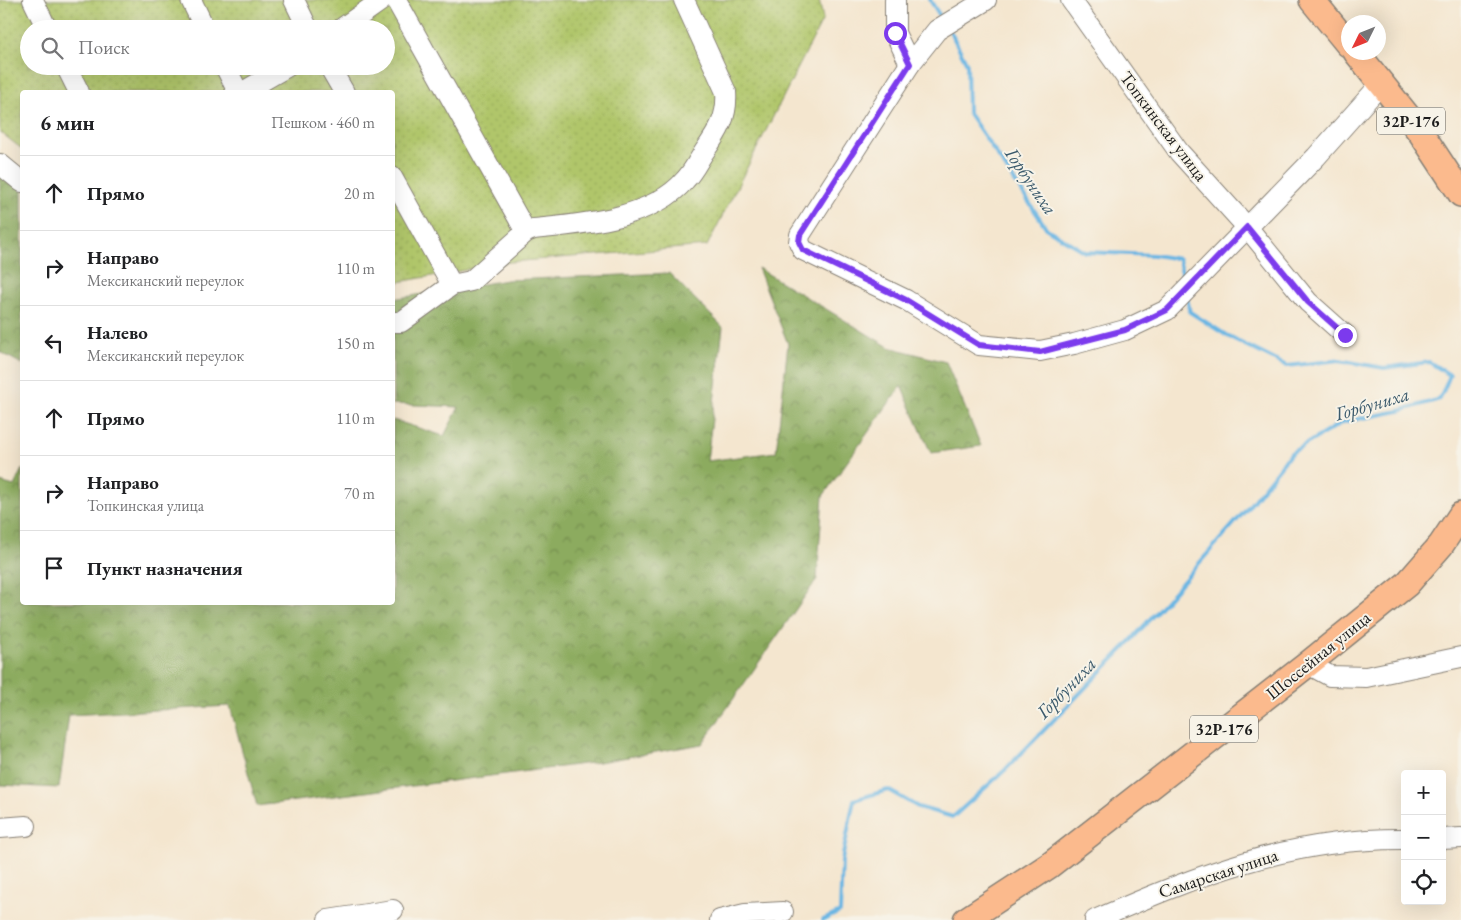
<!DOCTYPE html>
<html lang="ru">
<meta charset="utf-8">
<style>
:root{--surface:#fff;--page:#f2f2f2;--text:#202124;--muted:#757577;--line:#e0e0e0}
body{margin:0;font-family:"EB Garamond",serif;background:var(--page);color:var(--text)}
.controls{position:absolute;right:15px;bottom:15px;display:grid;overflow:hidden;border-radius:5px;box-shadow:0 5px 20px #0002}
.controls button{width:45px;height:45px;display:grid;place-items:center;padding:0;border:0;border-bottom:1px solid var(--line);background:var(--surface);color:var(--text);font:25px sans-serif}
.compass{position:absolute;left:1341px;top:15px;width:45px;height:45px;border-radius:50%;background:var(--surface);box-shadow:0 5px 20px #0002;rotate:227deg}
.stop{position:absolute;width:15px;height:15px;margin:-11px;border:4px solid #7c3aed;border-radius:50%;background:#fff}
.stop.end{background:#7c3aed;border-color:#fff;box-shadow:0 1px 5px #0008}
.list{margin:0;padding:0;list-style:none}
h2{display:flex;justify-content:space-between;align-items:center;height:65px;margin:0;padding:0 20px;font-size:21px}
h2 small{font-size:16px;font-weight:400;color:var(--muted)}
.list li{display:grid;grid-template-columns:32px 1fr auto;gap:15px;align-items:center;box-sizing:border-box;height:75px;padding:0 20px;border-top:1px solid var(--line)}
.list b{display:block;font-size:19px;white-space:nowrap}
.list p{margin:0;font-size:16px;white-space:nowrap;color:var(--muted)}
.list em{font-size:16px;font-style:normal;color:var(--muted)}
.icon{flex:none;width:28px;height:28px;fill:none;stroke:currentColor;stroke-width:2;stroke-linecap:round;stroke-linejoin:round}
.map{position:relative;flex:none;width:1461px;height:920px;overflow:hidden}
.search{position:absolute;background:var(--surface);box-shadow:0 5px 20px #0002;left:20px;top:20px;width:375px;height:55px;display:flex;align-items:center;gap:12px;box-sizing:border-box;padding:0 18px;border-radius:28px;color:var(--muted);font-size:19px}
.panel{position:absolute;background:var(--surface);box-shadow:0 5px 20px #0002;left:20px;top:90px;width:375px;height:515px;border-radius:5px}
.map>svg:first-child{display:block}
</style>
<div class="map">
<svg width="1461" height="920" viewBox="0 0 1461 920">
<defs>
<pattern id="forest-crowns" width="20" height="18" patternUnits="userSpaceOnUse" patternTransform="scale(1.25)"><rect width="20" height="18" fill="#8cab5e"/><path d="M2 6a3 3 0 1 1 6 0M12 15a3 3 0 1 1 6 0" fill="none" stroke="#728a4d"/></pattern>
<pattern id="garden-dots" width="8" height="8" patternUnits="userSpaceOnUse" patternTransform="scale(1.25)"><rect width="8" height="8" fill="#b0c66a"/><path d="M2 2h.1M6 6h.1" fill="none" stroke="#97aa5b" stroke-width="1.8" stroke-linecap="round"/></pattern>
</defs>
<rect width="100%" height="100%" fill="#f7f3e8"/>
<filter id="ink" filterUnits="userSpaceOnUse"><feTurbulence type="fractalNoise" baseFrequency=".02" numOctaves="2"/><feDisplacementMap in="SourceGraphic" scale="10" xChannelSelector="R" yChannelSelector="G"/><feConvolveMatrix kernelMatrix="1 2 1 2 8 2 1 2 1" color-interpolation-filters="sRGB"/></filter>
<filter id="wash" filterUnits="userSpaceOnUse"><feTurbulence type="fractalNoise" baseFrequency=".0096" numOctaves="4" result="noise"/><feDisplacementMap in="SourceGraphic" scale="20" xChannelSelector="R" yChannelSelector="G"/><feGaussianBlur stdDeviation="1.12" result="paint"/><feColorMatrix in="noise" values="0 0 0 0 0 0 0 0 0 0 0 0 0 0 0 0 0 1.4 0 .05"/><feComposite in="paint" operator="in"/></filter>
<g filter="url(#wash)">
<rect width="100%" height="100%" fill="#f4e6cf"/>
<g fill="url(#forest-crowns)" stroke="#54643d">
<polygon points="0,154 22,173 22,364 0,352"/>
<polygon points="758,268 889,347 946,362 981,446 931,453 901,386 823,496 817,579 702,744 599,762 257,806 230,706 69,715 59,788 0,785 0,482 14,486 22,469 22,602 392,602 393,420 444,436 459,407 393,404 393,299 507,280 669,273 723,327 707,461 776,452 788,344"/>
</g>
<path fill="url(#garden-dots)" stroke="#667143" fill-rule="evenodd" d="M0,0H819L823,19L707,246L510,262L393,283L392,92H22V149L0,132ZM29,29H386V66H29Z"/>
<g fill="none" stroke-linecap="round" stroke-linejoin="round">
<g stroke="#6ab6e3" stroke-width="4">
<polyline points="930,0 942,19"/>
<polyline points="949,29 967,64 968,112 1047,229 1085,252 1154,255 1179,259 1184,284"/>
<polyline points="823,920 840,912 842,860 854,800 888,790 918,807 953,817 1005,770 1127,645 1246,510 1291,453 1343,422 1399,411 1440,399 1450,375 1429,362 1384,368 1339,360 1287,366 1229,337 1190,312 1187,298"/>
</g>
</g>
</g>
<g filter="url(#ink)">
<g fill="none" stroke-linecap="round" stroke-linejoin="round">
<defs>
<g id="minor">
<polyline points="33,0 47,29"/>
<polyline points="191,0 205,29"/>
<polyline points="294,0 308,29"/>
<polyline points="396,0 526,232"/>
<polyline points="895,0 895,33 910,64"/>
<polyline points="986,0 937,30 910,64 800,235 799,242 803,250 906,300 979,345 1040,351 1074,344 1125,330 1167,310 1316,157 1381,84"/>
<polyline points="1071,0 1179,152 1247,227 1308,302 1345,335"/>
<polyline points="341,29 382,0"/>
<polyline points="66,66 79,92"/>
<polyline points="225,66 238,92"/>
<polyline points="329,66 344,92"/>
<polyline points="243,92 288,66"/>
<polyline points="0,164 22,182"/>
<polyline points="392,177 452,285"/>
<path d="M392,322H401L452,285L471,281L526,232L534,229C582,224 652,219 685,180C693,172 698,161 704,152C718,132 728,117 726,92L684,0"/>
<polyline points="1308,664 1330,676 1366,677 1461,657"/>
<polyline points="0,828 26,826"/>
<polyline points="1442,839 1461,838"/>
<polyline points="328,920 393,910"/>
<polyline points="720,920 745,914 783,912"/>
<path d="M1095,920C1198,875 1290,838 1405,839"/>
</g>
<g id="major">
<polyline points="1312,0 1348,44"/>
<polyline points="1356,52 1421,133 1461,194"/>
<polyline points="966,920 1050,865 1308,664 1407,584 1441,545 1461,515"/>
</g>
</defs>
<use href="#minor" stroke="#888176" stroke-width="22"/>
<use href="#major" stroke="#888176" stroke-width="28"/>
<use href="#minor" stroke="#fff" stroke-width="20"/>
<use href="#major" stroke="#fbba8d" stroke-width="25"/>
</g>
</g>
<g fill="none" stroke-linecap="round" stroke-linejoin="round" filter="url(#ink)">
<polyline stroke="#7c3aed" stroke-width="6" points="895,33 910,64 800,235 799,242 803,250 906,300 979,345 1040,352 1125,330 1167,310 1247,227 1308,302 1345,335"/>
</g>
<g text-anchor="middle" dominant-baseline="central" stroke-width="4" stroke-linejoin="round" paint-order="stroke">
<g fill="#f7f3e8" stroke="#5e5c59" stroke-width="1">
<rect x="1377" y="107.5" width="68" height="27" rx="4"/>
<rect x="1190" y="715.5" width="68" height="27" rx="4"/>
</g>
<g font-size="16" font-weight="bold" fill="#1c1c1c">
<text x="1411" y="121">32Р-176</text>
<text x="1224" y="729">32Р-176</text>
</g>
<g font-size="18" fill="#1c1c1c" stroke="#f7f3e8">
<text transform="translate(1164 126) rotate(53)">Топкинская улица</text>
<text transform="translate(1318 655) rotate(-39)">Шоссейная улица</text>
<text transform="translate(1218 873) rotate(-18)">Самарская улица</text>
</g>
<g font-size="19" font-style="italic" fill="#3b5a6c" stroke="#f7f3e8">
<text transform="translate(1031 181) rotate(56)">Горбуниха</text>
<text transform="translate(1372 404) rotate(-16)">Горбуниха</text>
<text transform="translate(1066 688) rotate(-46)">Горбуниха</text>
</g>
</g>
</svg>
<div class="controls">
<button>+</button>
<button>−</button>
<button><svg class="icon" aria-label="locate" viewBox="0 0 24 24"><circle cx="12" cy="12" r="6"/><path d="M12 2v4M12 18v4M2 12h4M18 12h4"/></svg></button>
</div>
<svg class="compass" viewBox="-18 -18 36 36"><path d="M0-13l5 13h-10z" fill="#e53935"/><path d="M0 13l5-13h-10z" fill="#757577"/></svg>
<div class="stop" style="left:895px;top:33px"></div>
<div class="stop end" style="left:1345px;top:335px"></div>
<div class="search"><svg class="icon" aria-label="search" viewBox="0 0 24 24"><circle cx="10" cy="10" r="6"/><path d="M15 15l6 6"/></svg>Поиск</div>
<section class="panel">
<h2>6 мин<small>Пешком · 460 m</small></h2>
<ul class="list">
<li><svg class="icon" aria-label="ahead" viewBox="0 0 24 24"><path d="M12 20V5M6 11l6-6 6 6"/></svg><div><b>Прямо</b></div><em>20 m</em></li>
<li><svg class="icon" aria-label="right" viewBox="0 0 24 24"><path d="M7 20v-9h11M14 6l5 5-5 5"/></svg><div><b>Направо</b><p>Мексиканский переулок</p></div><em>110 m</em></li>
<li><svg class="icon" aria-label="left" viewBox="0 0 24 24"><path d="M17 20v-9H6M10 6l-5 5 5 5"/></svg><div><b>Налево</b><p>Мексиканский переулок</p></div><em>150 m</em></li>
<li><svg class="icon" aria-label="ahead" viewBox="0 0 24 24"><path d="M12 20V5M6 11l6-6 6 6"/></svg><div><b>Прямо</b></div><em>110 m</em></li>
<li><svg class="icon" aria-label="right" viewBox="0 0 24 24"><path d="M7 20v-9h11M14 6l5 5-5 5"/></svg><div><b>Направо</b><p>Топкинская улица</p></div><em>70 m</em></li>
<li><svg class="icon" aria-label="arrive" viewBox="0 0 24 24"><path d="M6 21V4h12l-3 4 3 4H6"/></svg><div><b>Пункт назначения</b></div></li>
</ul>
</section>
</div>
